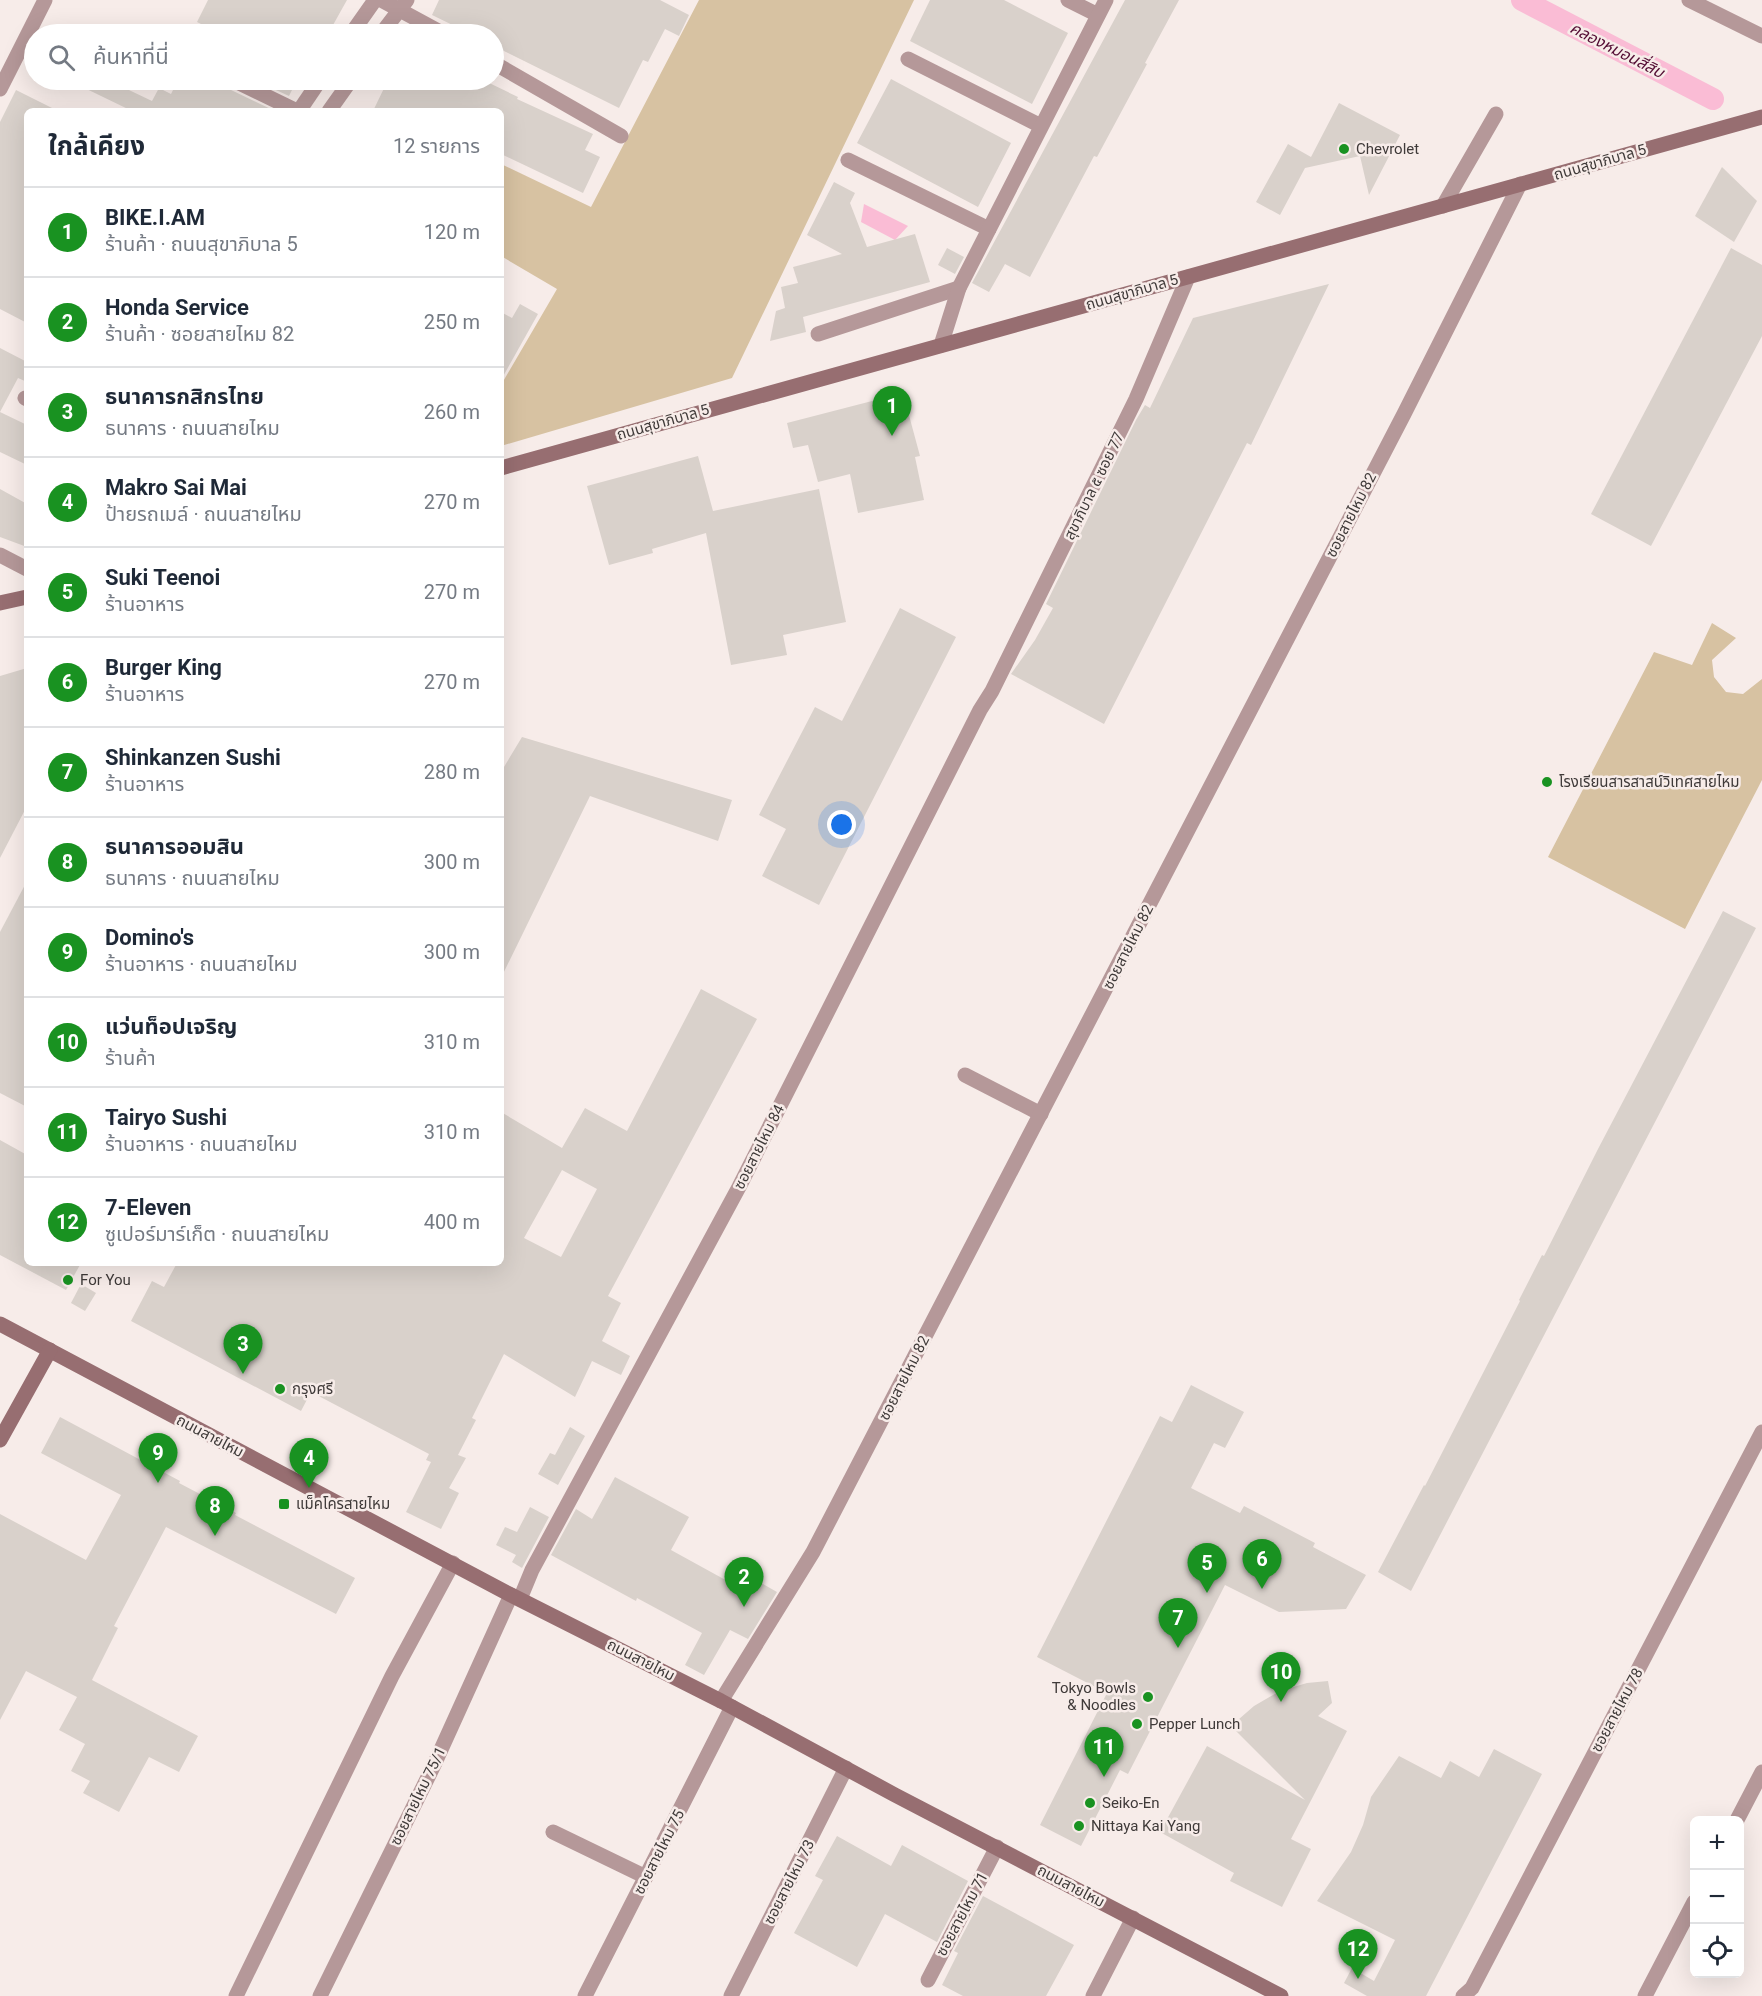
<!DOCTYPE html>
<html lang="th">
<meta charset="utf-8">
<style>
:root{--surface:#fff;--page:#f6f6f7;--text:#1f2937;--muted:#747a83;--line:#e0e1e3;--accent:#199221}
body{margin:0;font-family:Roboto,"Noto Sans Thai",sans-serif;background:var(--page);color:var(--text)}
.controls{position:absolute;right:18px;bottom:18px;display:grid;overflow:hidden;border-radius:9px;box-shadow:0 6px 24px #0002}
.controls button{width:54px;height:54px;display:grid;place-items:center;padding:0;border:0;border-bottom:2px solid var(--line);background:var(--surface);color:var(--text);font:30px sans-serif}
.you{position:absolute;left:842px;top:825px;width:21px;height:21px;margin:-15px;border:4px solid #fff;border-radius:50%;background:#1a73e8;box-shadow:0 0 0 9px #1a73e833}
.badge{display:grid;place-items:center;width:39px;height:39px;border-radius:50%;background:var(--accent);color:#fff;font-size:20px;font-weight:700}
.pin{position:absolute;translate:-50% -50px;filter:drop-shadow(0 2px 3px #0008)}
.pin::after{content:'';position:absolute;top:32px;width:21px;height:18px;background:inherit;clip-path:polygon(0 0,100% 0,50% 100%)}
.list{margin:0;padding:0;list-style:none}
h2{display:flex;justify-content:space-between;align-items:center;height:78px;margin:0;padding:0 24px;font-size:26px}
h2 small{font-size:20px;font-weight:400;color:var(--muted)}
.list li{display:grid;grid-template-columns:39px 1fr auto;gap:18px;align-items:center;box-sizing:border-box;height:90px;padding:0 24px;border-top:2px solid var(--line)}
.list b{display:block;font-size:22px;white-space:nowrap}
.list p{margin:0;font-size:20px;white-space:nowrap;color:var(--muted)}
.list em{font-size:20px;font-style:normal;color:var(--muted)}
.icon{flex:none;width:33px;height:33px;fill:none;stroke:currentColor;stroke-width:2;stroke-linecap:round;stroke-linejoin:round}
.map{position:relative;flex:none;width:1762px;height:1996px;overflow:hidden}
.search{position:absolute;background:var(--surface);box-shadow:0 6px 24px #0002;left:24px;top:24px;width:480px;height:66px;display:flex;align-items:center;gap:15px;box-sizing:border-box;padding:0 21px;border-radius:33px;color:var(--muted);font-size:22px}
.panel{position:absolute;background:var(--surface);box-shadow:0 6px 24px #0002;left:24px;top:108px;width:480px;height:1158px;border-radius:9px}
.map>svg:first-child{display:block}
</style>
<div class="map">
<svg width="1762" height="1996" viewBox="0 0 1762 1996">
<rect width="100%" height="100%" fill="#f7ece9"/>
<g fill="#d7c2a2">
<polygon points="699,0 914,0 732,378 501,446 501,385 557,289 501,256 501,164 591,207"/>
<polygon points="1712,623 1736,638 1712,660 1714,677 1726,692 1743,694 1762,679 1762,780 1685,929 1548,857 1654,652 1692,665"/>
</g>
<polygon fill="#fabcd5" points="864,204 908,226 895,240 861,222"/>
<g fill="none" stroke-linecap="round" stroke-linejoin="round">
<polyline stroke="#fabcd5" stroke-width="22" points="1522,0 1713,99"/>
</g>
<g fill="#d9d1cb" fill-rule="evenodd">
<polygon points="208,0 347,0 328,34 201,34 205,26 197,22"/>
<polygon points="439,0 660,0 689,15 679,36 665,29 648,62 643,60 619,108 494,46 494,34 471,34 432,15"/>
<polygon points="930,0 1004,0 1068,33 1032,104 910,41"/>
<polygon points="1125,0 1179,0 1145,63 1147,64 1097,157 1094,156 1030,277 1005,264 989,292 972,283"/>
<polygon points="891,79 1011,143 978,207 857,143"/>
<polygon points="68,80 108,80 152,101 159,88 171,94 178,80 223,80 225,85 229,89 275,111 132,111"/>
<polygon points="254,80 297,80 289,96"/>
<polygon points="388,80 483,80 518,97 517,99 593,134 585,150 600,157 583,193 501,154 501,111 373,111"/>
<polygon points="16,90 58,111 27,111 27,323 0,309 0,122"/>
<polygon points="1339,103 1400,135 1369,195 1360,156 1305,168 1280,215 1256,202 1288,144 1311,157"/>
<polygon points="1722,167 1757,201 1734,242 1695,216"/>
<polygon points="834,182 855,193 850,203 867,247 915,234 930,282 803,317 806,332 770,341 776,311 785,308 781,287 798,283 793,267 842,254 807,235"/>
<polygon points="947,248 964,257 955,274 938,265"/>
<polygon points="1731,248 1762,265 1762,336 1651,546 1591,514"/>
<polygon points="1329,284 1251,445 1247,443 1104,724 1011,674 1035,640 1053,608 1046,604 1136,420 1145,405 1150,408 1193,318"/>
<polygon points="520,304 538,314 501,380 501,312 512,318"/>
<polygon points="0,348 27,362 27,382 18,378 0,412 27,425 27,465 0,452"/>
<polygon points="903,393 920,456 915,457 924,500 858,513 850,474 818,482 808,445 793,448 787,423"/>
<polygon points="698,456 713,511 819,489 846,622 783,635 787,655 731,665 706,533 652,549 653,553 609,565 587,486"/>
<polygon points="0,489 27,504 27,547 0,537"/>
<polygon points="900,608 956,637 819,905 762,876 786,829 759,815 815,707 842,721"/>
<polygon points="27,668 27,806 0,858 0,676"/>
<polygon points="522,737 732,800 718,841 590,796 501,978 501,772"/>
<polygon points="27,881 27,1107 0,1093 0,932"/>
<polygon points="1723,911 1756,928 1411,1591 1378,1572 1424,1485 1425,1486 1520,1301 1519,1300 1542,1255 1544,1256 1598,1149"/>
<path d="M701,989L757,1019L608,1296L621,1303L602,1341L630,1356L621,1375L592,1361L575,1397L504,1354L472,1418L476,1420L458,1455L466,1458L449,1488L459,1493L441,1529L406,1512L431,1462L426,1460L429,1454L311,1392L301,1411L131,1321L152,1281L164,1287L177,1263H501V1112L562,1148L585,1108L627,1131ZM562,1170L597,1189L561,1257L524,1238Z"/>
<polygon points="0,1140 27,1155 27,1263 81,1263 66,1290 0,1255"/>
<polygon points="81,1284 96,1293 85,1311 71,1303"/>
<polygon points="1191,1385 1244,1412 1225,1448 1214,1443 1191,1488 1240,1513 1244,1506 1315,1543 1313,1547 1366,1575 1346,1609 1279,1612 1225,1585 1128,1774 1120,1770 1081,1846 1040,1825 1107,1693 1037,1657 1160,1416 1172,1422"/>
<polygon points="60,1417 180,1481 179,1483 236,1513 235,1515 355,1578 336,1614 166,1527 114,1626 118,1628 92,1680 198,1736 179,1772 149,1757 119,1812 83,1793 90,1781 71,1771 85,1744 59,1730 77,1697 26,1671 0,1720 0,1514 86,1560 121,1495 41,1453"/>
<polygon points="570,1427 585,1436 558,1485 538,1474 550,1453 555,1455"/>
<polygon points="615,1477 689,1517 671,1550 731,1583 738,1570 777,1592 748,1639 730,1630 704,1675 685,1665 702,1633 637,1598 636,1601 551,1555 576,1509 592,1519"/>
<polygon points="530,1507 549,1517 522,1568 512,1562 516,1555 496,1545 505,1527 517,1532"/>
<polygon points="1328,1681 1332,1703 1318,1716 1347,1731 1291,1839 1311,1849 1282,1907 1230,1881 1234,1873 1160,1832 1207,1746 1305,1800 1231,1726 1254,1706 1280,1691 1307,1683"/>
<polygon points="1494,1749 1542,1774 1426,1996 1367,1996 1344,1983 1352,1968 1374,1981 1395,1940 1317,1901 1351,1852 1363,1825 1371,1797 1399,1756 1441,1778 1450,1761 1479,1777"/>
<polygon points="837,1836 891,1866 902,1845 968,1881 937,1942 885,1914 857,1967 794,1933 823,1880 815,1876"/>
<polygon points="983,1896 1074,1945 1046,1996 963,1996 942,1985 958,1953 954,1951"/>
</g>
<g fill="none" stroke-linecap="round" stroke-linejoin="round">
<g stroke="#b59899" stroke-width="15">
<polyline points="381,0 444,34"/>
<polyline points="1068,0 1098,15"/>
<polyline points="1689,0 1762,36"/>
<polyline points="351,34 375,0"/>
<polyline points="381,34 407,0"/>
<polyline points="908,59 1041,126"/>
<polyline points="494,63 621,136"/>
<polyline points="233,80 297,111"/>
<polyline points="0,89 45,0"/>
<polyline points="299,111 320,80"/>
<polyline points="329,111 351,80"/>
<polyline points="848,160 989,229"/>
<polyline points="1443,206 1496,114"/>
<polyline points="818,334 959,288"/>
<polyline points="941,345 959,288 1106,0"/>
<polyline points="25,398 27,399"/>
<polyline points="0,555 27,569"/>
<polyline points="965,1075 1041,1114"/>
<polyline points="520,1599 532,1570 739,1187 980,710 992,691 1136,399 1188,277"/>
<polyline points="721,1701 813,1552 1404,414 1520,184"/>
<polyline points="1737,1820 1762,1772"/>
<polyline points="553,1832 646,1877"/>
<polyline points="928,1980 997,1847"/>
<polyline points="236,1996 392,1676 453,1563"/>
<polyline points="320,1996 434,1765 511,1595"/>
<polyline points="585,1996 732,1707"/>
<polyline points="731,1996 846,1768"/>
<polyline points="1093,1996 1133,1918"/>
<polyline points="1463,1996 1472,1988 1762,1432"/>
<polyline points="1645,1996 1694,1902"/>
</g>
<g stroke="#976e71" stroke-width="15">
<polyline points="501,468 1762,117"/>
<polyline points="0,603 27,597"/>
<polyline points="0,1324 511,1595 721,1701 895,1795 1281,1996"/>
<polyline points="0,1440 50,1350"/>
</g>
</g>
<g fill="#199221" stroke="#f7ece9" stroke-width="2">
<circle cx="1344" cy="149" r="6"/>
<circle cx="1547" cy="782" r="6"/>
<circle cx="68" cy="1280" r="6"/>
<circle cx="280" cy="1389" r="6"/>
<rect x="278" y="1498" width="12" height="12" rx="3"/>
<circle cx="1148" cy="1697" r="6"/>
<circle cx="1137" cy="1724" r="6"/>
<circle cx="1090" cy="1803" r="6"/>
<circle cx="1079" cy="1826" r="6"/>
</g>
<g text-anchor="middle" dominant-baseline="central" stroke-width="5" stroke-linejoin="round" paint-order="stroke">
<g font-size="15" fill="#3f3a39" stroke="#f7ece9" text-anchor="start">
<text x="1356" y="149">Chevrolet</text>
<text x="1559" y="782">โรงเรียนสารสาสน์วิเทศสายไหม</text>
<text x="80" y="1280">For You</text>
<text x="292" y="1389">กรุงศรี</text>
<text x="296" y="1504">แม็คโครสายไหม</text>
<text x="1136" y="1688" text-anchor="end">Tokyo Bowls<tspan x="1136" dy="17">&amp; Noodles</tspan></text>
<text x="1149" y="1724">Pepper Lunch</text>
<text x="1102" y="1803">Seiko-En</text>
<text x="1091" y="1826">Nittaya Kai Yang</text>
</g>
<g font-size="15" fill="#3f3a39" stroke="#f7ece9">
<text transform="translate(1600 162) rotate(-16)">ถนนสุขาภิบาล 5</text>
<text transform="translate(1132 292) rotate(-16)">ถนนสุขาภิบาล 5</text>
<text transform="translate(663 422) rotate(-16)">ถนนสุขาภิบาล 5</text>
<text transform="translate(1094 486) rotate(-64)">สุขาภิบาล ๕ ซอย 77</text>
<text transform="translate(1351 515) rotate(-63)">ซอยสายไหม 82</text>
<text transform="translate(1128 947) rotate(-63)">ซอยสายไหม 82</text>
<text transform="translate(759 1147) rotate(-63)">ซอยสายไหม 84</text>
<text transform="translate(904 1378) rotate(-63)">ซอยสายไหม 82</text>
<text transform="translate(210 1436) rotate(28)">ถนนสายไหม</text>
<text transform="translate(641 1660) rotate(27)">ถนนสายไหม</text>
<text transform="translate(1617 1710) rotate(-62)">ซอยสายไหม 78</text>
<text transform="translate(418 1796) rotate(-64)">ซอยสายไหม 75/1</text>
<text transform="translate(659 1852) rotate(-63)">ซอยสายไหม 75</text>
<text transform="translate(789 1882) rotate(-63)">ซอยสายไหม 73</text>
<text transform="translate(1071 1886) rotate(28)">ถนนสายไหม</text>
<text transform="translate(962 1914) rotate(-62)">ซอยสายไหม 71</text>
</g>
<g font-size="16" font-style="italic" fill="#530c33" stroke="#f7ece9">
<text transform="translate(1617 50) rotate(27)">คลองหมอนสี่สิบ</text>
</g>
</g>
</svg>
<div class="controls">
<button>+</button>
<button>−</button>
<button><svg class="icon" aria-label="locate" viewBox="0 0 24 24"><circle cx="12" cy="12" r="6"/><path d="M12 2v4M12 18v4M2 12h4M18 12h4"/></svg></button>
</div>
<div class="you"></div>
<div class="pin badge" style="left:892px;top:436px">1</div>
<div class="pin badge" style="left:744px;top:1607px">2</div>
<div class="pin badge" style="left:243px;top:1374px">3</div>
<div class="pin badge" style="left:309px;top:1488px">4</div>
<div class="pin badge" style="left:1207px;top:1593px">5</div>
<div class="pin badge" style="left:1262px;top:1589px">6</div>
<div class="pin badge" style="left:1178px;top:1648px">7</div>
<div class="pin badge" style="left:215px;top:1536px">8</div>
<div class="pin badge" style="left:158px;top:1483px">9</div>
<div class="pin badge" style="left:1281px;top:1702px">10</div>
<div class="pin badge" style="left:1104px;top:1777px">11</div>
<div class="pin badge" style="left:1358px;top:1979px">12</div>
<div class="search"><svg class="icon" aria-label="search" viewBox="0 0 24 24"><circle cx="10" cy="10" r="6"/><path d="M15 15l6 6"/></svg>ค้นหาที่นี่</div>
<section class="panel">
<h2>ใกล้เคียง<small>12 รายการ</small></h2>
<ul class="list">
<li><span class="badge">1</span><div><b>BIKE.I.AM</b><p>ร้านค้า · ถนนสุขาภิบาล 5</p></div><em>120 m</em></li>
<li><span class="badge">2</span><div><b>Honda Service</b><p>ร้านค้า · ซอยสายไหม 82</p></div><em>250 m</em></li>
<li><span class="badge">3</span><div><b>ธนาคารกสิกรไทย</b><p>ธนาคาร · ถนนสายไหม</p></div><em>260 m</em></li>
<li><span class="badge">4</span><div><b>Makro Sai Mai</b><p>ป้ายรถเมล์ · ถนนสายไหม</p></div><em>270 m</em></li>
<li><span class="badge">5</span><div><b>Suki Teenoi</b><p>ร้านอาหาร</p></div><em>270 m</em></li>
<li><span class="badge">6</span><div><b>Burger King</b><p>ร้านอาหาร</p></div><em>270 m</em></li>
<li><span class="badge">7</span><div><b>Shinkanzen Sushi</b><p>ร้านอาหาร</p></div><em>280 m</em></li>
<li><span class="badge">8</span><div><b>ธนาคารออมสิน</b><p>ธนาคาร · ถนนสายไหม</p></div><em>300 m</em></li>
<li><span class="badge">9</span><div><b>Domino's</b><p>ร้านอาหาร · ถนนสายไหม</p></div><em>300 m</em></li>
<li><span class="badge">10</span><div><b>แว่นท็อปเจริญ</b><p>ร้านค้า</p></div><em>310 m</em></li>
<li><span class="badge">11</span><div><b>Tairyo Sushi</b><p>ร้านอาหาร · ถนนสายไหม</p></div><em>310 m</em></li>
<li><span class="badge">12</span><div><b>7-Eleven</b><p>ซูเปอร์มาร์เก็ต · ถนนสายไหม</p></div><em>400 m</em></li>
</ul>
</section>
</div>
